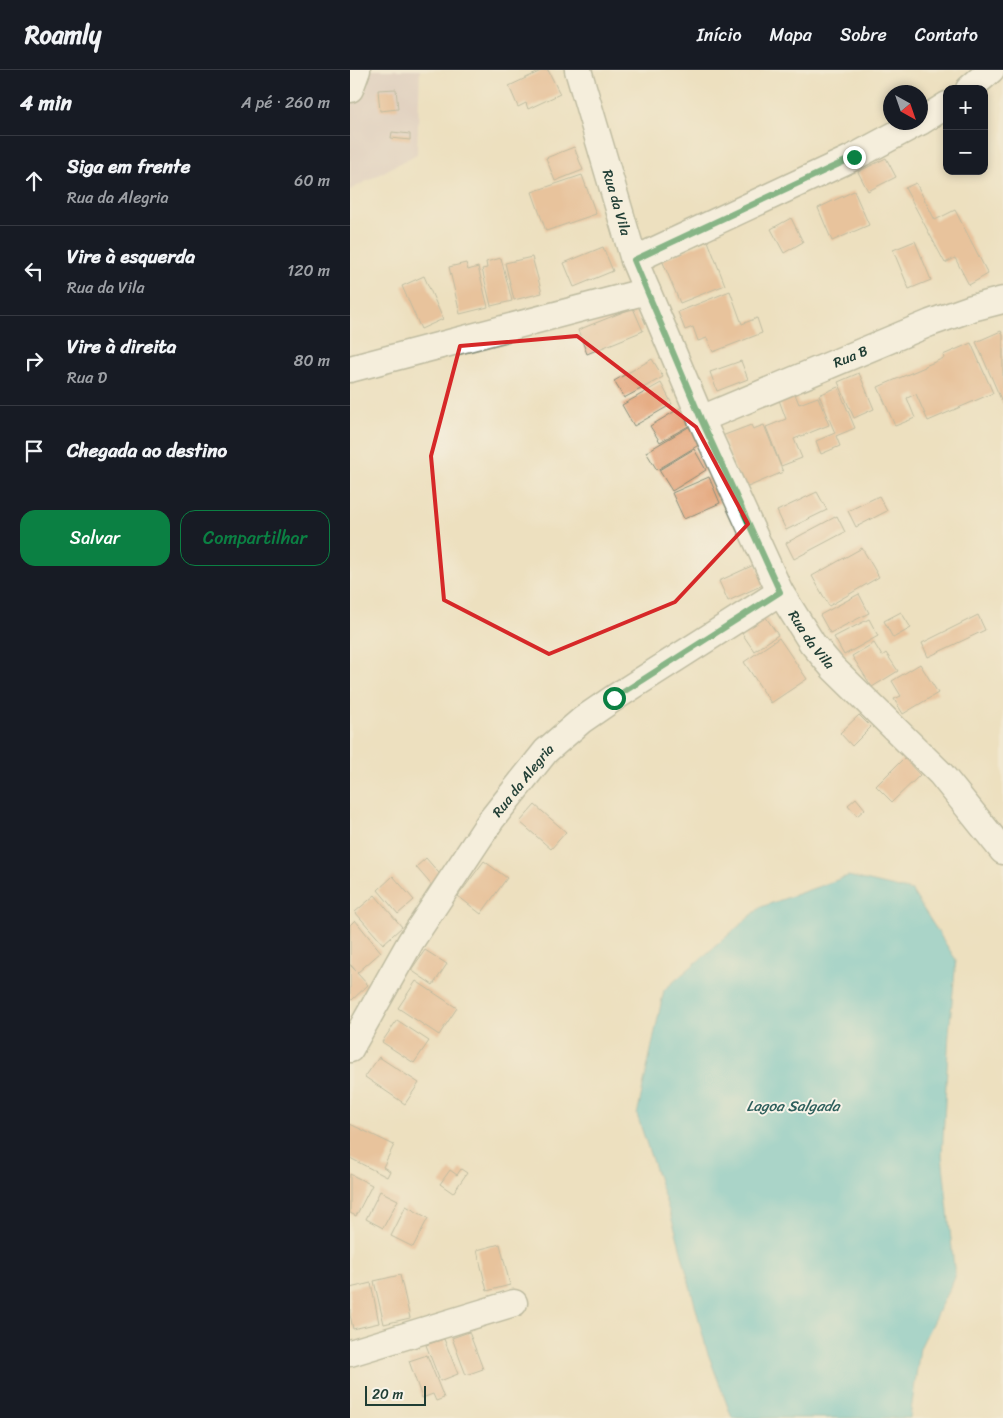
<!DOCTYPE html>
<html lang="pt">
<meta charset="utf-8">
<style>
:root{--surface:#171b24;--page:#242831;--text:#f1f3f6;--muted:#9ea1a6;--line:#363941;--accent:#0b8043}
body{margin:0;font-family:Sriracha,sans-serif;background:var(--page);color:var(--text)}
.controls{position:absolute;right:15px;top:15px;display:grid;overflow:hidden;border-radius:10px;box-shadow:0 2px 8px #0003}
.controls button{width:45px;height:45px;display:grid;place-items:center;padding:0;border:0;border-bottom:1px solid var(--line);background:var(--surface);color:var(--text);font:25px sans-serif}
.compass{position:absolute;left:533px;top:15px;width:45px;height:45px;border-radius:50%;background:var(--surface);box-shadow:0 2px 8px #0003;rotate:140deg}
.scale{position:absolute;left:15px;bottom:12px;width:61px;box-sizing:border-box;padding-left:5px;border:2px solid #1f3d34;border-top:0;font-size:14px;line-height:18px;white-space:nowrap;color:#1f3d34;-webkit-text-stroke:4px #f7f3e8;paint-order:stroke}
.stop{position:absolute;width:15px;height:15px;margin:-11px;border:4px solid #0b8043;border-radius:50%;background:#fff}
.stop.end{background:#0b8043;border-color:#fff;box-shadow:0 1px 5px #0008}
.list{margin:0;padding:0;list-style:none}
h2{display:flex;justify-content:space-between;align-items:center;height:65px;margin:0;padding:0 20px;font-size:21px}
h2 small{font-size:16px;font-weight:400;color:var(--muted)}
.list li{display:grid;grid-template-columns:32px 1fr auto;gap:15px;align-items:center;box-sizing:border-box;height:90px;padding:0 20px;border-top:1px solid var(--line)}
.list b{display:block;font-size:19px;white-space:nowrap}
.list p{margin:0;font-size:16px;white-space:nowrap;color:var(--muted)}
.list em{font-size:16px;font-style:normal;color:var(--muted)}
.actions{display:flex;gap:10px;padding:15px 20px}
.actions a{flex:1;padding:11px 0;border:1px solid var(--accent);border-radius:15px;text-align:center;font-size:18px;color:var(--accent)}
.actions .main{background:var(--accent);color:#fff}
.icon{flex:none;width:28px;height:28px;fill:none;stroke:currentColor;stroke-width:2;stroke-linecap:round;stroke-linejoin:round}
.map{position:relative;flex:none;width:653px;height:1348px;overflow:hidden}
header{display:flex;align-items:center;gap:30px;box-sizing:border-box;height:70px;padding:0 25px;background:var(--surface);border-bottom:1px solid var(--line)}
header strong{font-size:24px}
nav{display:flex;gap:28px;margin-inline-start:auto;font-size:18px}
main{display:flex}
aside{flex:1;background:var(--surface)}
.map>svg:first-child{display:block}
</style>
<header>
<strong>Roamly</strong>
<nav><a>Início</a><a>Mapa</a><a>Sobre</a><a>Contato</a></nav>
</header>
<main>
<aside>
<h2>4 min<small>A pé · 260 m</small></h2>
<ul class="list">
<li><svg class="icon" aria-label="ahead" viewBox="0 0 24 24"><path d="M12 20V5M6 11l6-6 6 6"/></svg><div><b>Siga em frente</b><p>Rua da Alegria</p></div><em>60 m</em></li>
<li><svg class="icon" aria-label="left" viewBox="0 0 24 24"><path d="M17 20v-9H6M10 6l-5 5 5 5"/></svg><div><b>Vire à esquerda</b><p>Rua da Vila</p></div><em>120 m</em></li>
<li><svg class="icon" aria-label="right" viewBox="0 0 24 24"><path d="M7 20v-9h11M14 6l5 5-5 5"/></svg><div><b>Vire à direita</b><p>Rua D</p></div><em>80 m</em></li>
<li><svg class="icon" aria-label="arrive" viewBox="0 0 24 24"><path d="M6 21V4h12l-3 4 3 4H6"/></svg><div><b>Chegada ao destino</b></div></li>
</ul>
<div class="actions"><a class="main">Salvar</a><a>Compartilhar</a></div>
</aside>
<div class="map">
<svg width="653" height="1348" viewBox="0 0 653 1348">
<rect width="100%" height="100%" fill="#f7f3e8"/>
<filter id="ink" filterUnits="userSpaceOnUse"><feTurbulence type="fractalNoise" baseFrequency=".02" numOctaves="2"/><feDisplacementMap in="SourceGraphic" scale="10" xChannelSelector="R" yChannelSelector="G"/><feConvolveMatrix kernelMatrix="1 2 1 2 8 2 1 2 1" color-interpolation-filters="sRGB"/></filter>
<filter id="wash" filterUnits="userSpaceOnUse"><feTurbulence type="fractalNoise" baseFrequency=".0096" numOctaves="4" result="noise"/><feDisplacementMap in="SourceGraphic" scale="20" xChannelSelector="R" yChannelSelector="G"/><feGaussianBlur stdDeviation="1.12" result="paint"/><feColorMatrix in="noise" values="0 0 0 0 0 0 0 0 0 0 0 0 0 0 0 0 0 1.4 0 .05"/><feComposite in="paint" operator="in"/></filter>
<g filter="url(#wash)">
<rect width="100%" height="100%" fill="#ede0bf"/>
<polygon fill="#d2bec1" points="0,0 70,0 67,84 0,120"/>
<polygon fill="#5ac6d2" stroke="#3c8283" points="498,806 562,821 606,890 599,963 592,1085 605,1207 570,1278 560,1348 382,1348 357,1281 326,1162 287,1045 314,920 411,837"/>
<g id="blocks">
<g fill="#e29f71">
<polygon points="193,0 198,0 210,24 178,39 176,33 168,37 159,16"/>
<polygon points="46,19 48,39 30,41 28,20"/>
<polygon points="42,62 60,64 60,70 41,68"/>
<polygon points="224,77 233,100 205,111 196,88"/>
<polygon points="536,88 546,107 518,121 508,102"/>
<polygon points="232,105 246,144 196,161 182,122"/>
<polygon points="566,113 585,150 605,140 638,204 619,215 605,188 595,193 555,118"/>
<polygon points="504,121 519,155 482,171 468,138"/>
<polygon points="441,148 453,172 434,183 421,159"/>
<polygon points="358,171 375,215 330,233 312,190"/>
<polygon points="565,171 581,210 559,219 543,180"/>
<polygon points="253,177 263,201 224,217 214,193"/>
<polygon points="182,187 192,223 164,230 155,193"/>
<polygon points="151,188 162,231 141,236 132,199 137,198 136,192"/>
<polygon points="116,193 118,200 128,197 138,237 110,244 99,197"/>
<polygon points="74,206 93,249 71,259 52,216"/>
<polygon points="380,221 392,254 407,248 412,263 363,282 357,268 348,271 343,257 335,260 328,242"/>
<polygon points="283,238 293,261 237,284 228,260"/>
<polygon points="651,261 653,265 653,334 626,272"/>
<polygon points="621,273 643,323 578,351 566,324 557,328 565,348 545,356 528,317 575,297 575,296 594,288 593,285"/>
<polygon points="302,289 313,307 274,328 264,311"/>
<polygon points="391,291 398,309 367,321 360,302"/>
<polygon points="509,303 524,339 504,348 488,312"/>
<polygon points="311,313 322,334 284,356 272,335"/>
<polygon points="488,317 505,358 486,366 490,376 471,384 466,371 485,363 469,325"/>
<polygon points="445,324 449,334 468,327 479,355 444,369 452,388 431,396 416,357 436,349 429,330"/>
<polygon points="332,337 342,354 310,372 300,356"/>
<polygon points="342,355 352,373 307,400 296,382"/>
<polygon points="401,355 403,359 414,355 433,402 393,419 372,366"/>
<polygon points="344,379 356,400 322,421 309,400"/>
<polygon points="359,407 370,433 334,449 322,423"/>
<polygon points="467,422 477,440 436,460 427,441"/>
<polygon points="529,426 537,441 506,457 498,441"/>
<polygon points="487,446 495,462 444,489 436,473"/>
<polygon points="512,478 529,507 479,536 462,506"/>
<polygon points="406,494 415,514 378,531 369,511"/>
<polygon points="509,524 519,543 480,563 470,545"/>
<polygon points="411,540 428,565 404,581 387,556"/>
<polygon points="551,542 561,558 543,568 534,551"/>
<polygon points="628,545 635,560 578,587 572,573"/>
<polygon points="519,549 528,566 494,585 484,567"/>
<polygon points="429,568 457,609 421,633 394,592"/>
<polygon points="524,573 532,586 536,583 548,601 522,617 502,586"/>
<polygon points="570,594 588,623 553,644 544,629 551,626 542,611"/>
<polygon points="509,645 521,657 502,676 490,663"/>
<polygon points="554,688 570,705 542,732 526,716"/>
<polygon points="506,728 515,739 507,746 498,735"/>
<polygon points="185,735 216,762 201,779 170,752"/>
<polygon points="76,788 94,809 84,818 66,797"/>
<polygon points="134,791 157,808 131,844 108,826"/>
<polygon points="43,806 64,830 48,844 28,820"/>
<polygon points="25,825 52,857 33,874 5,842"/>
<polygon points="5,850 31,882 7,903 18,915 2,930 0,929 0,895 6,901 0,894 0,855"/>
<polygon points="75,880 97,894 83,915 61,900"/>
<polygon points="66,911 107,938 89,965 48,938"/>
<polygon points="47,950 79,971 64,993 32,972"/>
<polygon points="29,987 69,1013 55,1034 15,1007"/>
<polygon points="0,1054 44,1075 33,1097 40,1101 37,1107 0,1088"/>
<polygon points="111,1099 117,1103 103,1123 90,1114 100,1100 107,1105"/>
<polygon points="0,1104 22,1115 6,1146 0,1143"/>
<polygon points="30,1121 48,1130 33,1158 16,1149"/>
<polygon points="56,1136 78,1148 63,1177 41,1166"/>
<polygon points="150,1174 160,1215 137,1221 127,1180"/>
<polygon points="50,1205 60,1248 34,1254 24,1211"/>
<polygon points="21,1213 29,1253 3,1259 0,1245 0,1218"/>
<polygon points="119,1262 133,1299 116,1305 102,1268"/>
<polygon points="94,1269 108,1304 90,1311 76,1275"/>
<polygon points="77,1285 94,1328 86,1331 83,1324 72,1328 59,1291"/>
</g>
</g>
</g>
<g filter="url(#ink)">
<use href="#blocks" fill-opacity="0" stroke="#868e7a" stroke-width="1"/>
<g fill="none" stroke-linecap="round" stroke-linejoin="round">
<defs>
<g id="minor">
<path id="s1" d="M228,0L284,190L351,349L430,522L462,573L483,598L591,704L653,781"/>
<polyline points="0,19 7,0"/>
<polyline points="619,19 641,0"/>
<polyline points="570,52 597,35"/>
<polyline points="284,190 504,87 569,52"/>
<polyline points="0,299 297,221"/>
<path id="s2" d="M351,349L580,253L622,238L653,230"/>
<path id="s3" d="M0,979L61,871L141,750L196,681L232,650L264,628L430,522"/>
<polyline points="0,1283 164,1233"/>
</g>
</defs>
<use href="#minor" stroke="#868e7a" stroke-width="29"/>
<use href="#minor" stroke="#fff" stroke-width="26"/>
</g>
</g>
<g fill="none" stroke-linecap="round" stroke-linejoin="round" filter="url(#ink)">
<polyline stroke="#0b8043" stroke-width="6" points="264,628 430,522 351,349 284,190 504,87"/>
</g>
<path d="M0 0H653V1348H0ZM227,266L346,357L398,454L325,532L199,584L94,530L81,386L110,276Z" fill="#ede0bf" fill-opacity=".55" fill-rule="evenodd"/>
<path fill="none" stroke="#d62828" stroke-width="4" stroke-linejoin="round" d="M227,266L346,357L398,454L325,532L199,584L94,530L81,386L110,276Z"/>
<g text-anchor="middle" dominant-baseline="central" stroke-width="4" stroke-linejoin="round" paint-order="stroke">
<g font-size="14" fill="#1f3d34" stroke="#f7f3e8">
<text stroke="none"><textPath href="#s1" startOffset="138">Rua da Vila</textPath></text>
<text stroke="none"><textPath href="#s2" startOffset="162">Rua B</textPath></text>
<text stroke="none"><textPath href="#s1" startOffset="618">Rua da Vila</textPath></text>
<text stroke="none"><textPath href="#s3" startOffset="320">Rua da Alegria</textPath></text>
</g>
<g font-size="15" font-style="italic" fill="#2e5f5c" stroke="#f7f3e8">
<text x="443" y="1036">Lagoa Salgada</text>
</g>
</g>
</svg>
<div class="controls">
<button>+</button>
<button>−</button>
</div>
<svg class="compass" viewBox="-18 -18 36 36"><path d="M0-13l5 13h-10z" fill="#e53935"/><path d="M0 13l5-13h-10z" fill="#9ea1a6"/></svg>
<div class="scale">20 m</div>
<div class="stop" style="left:264px;top:628px"></div>
<div class="stop end" style="left:504px;top:87px"></div>
</div>
</main>
